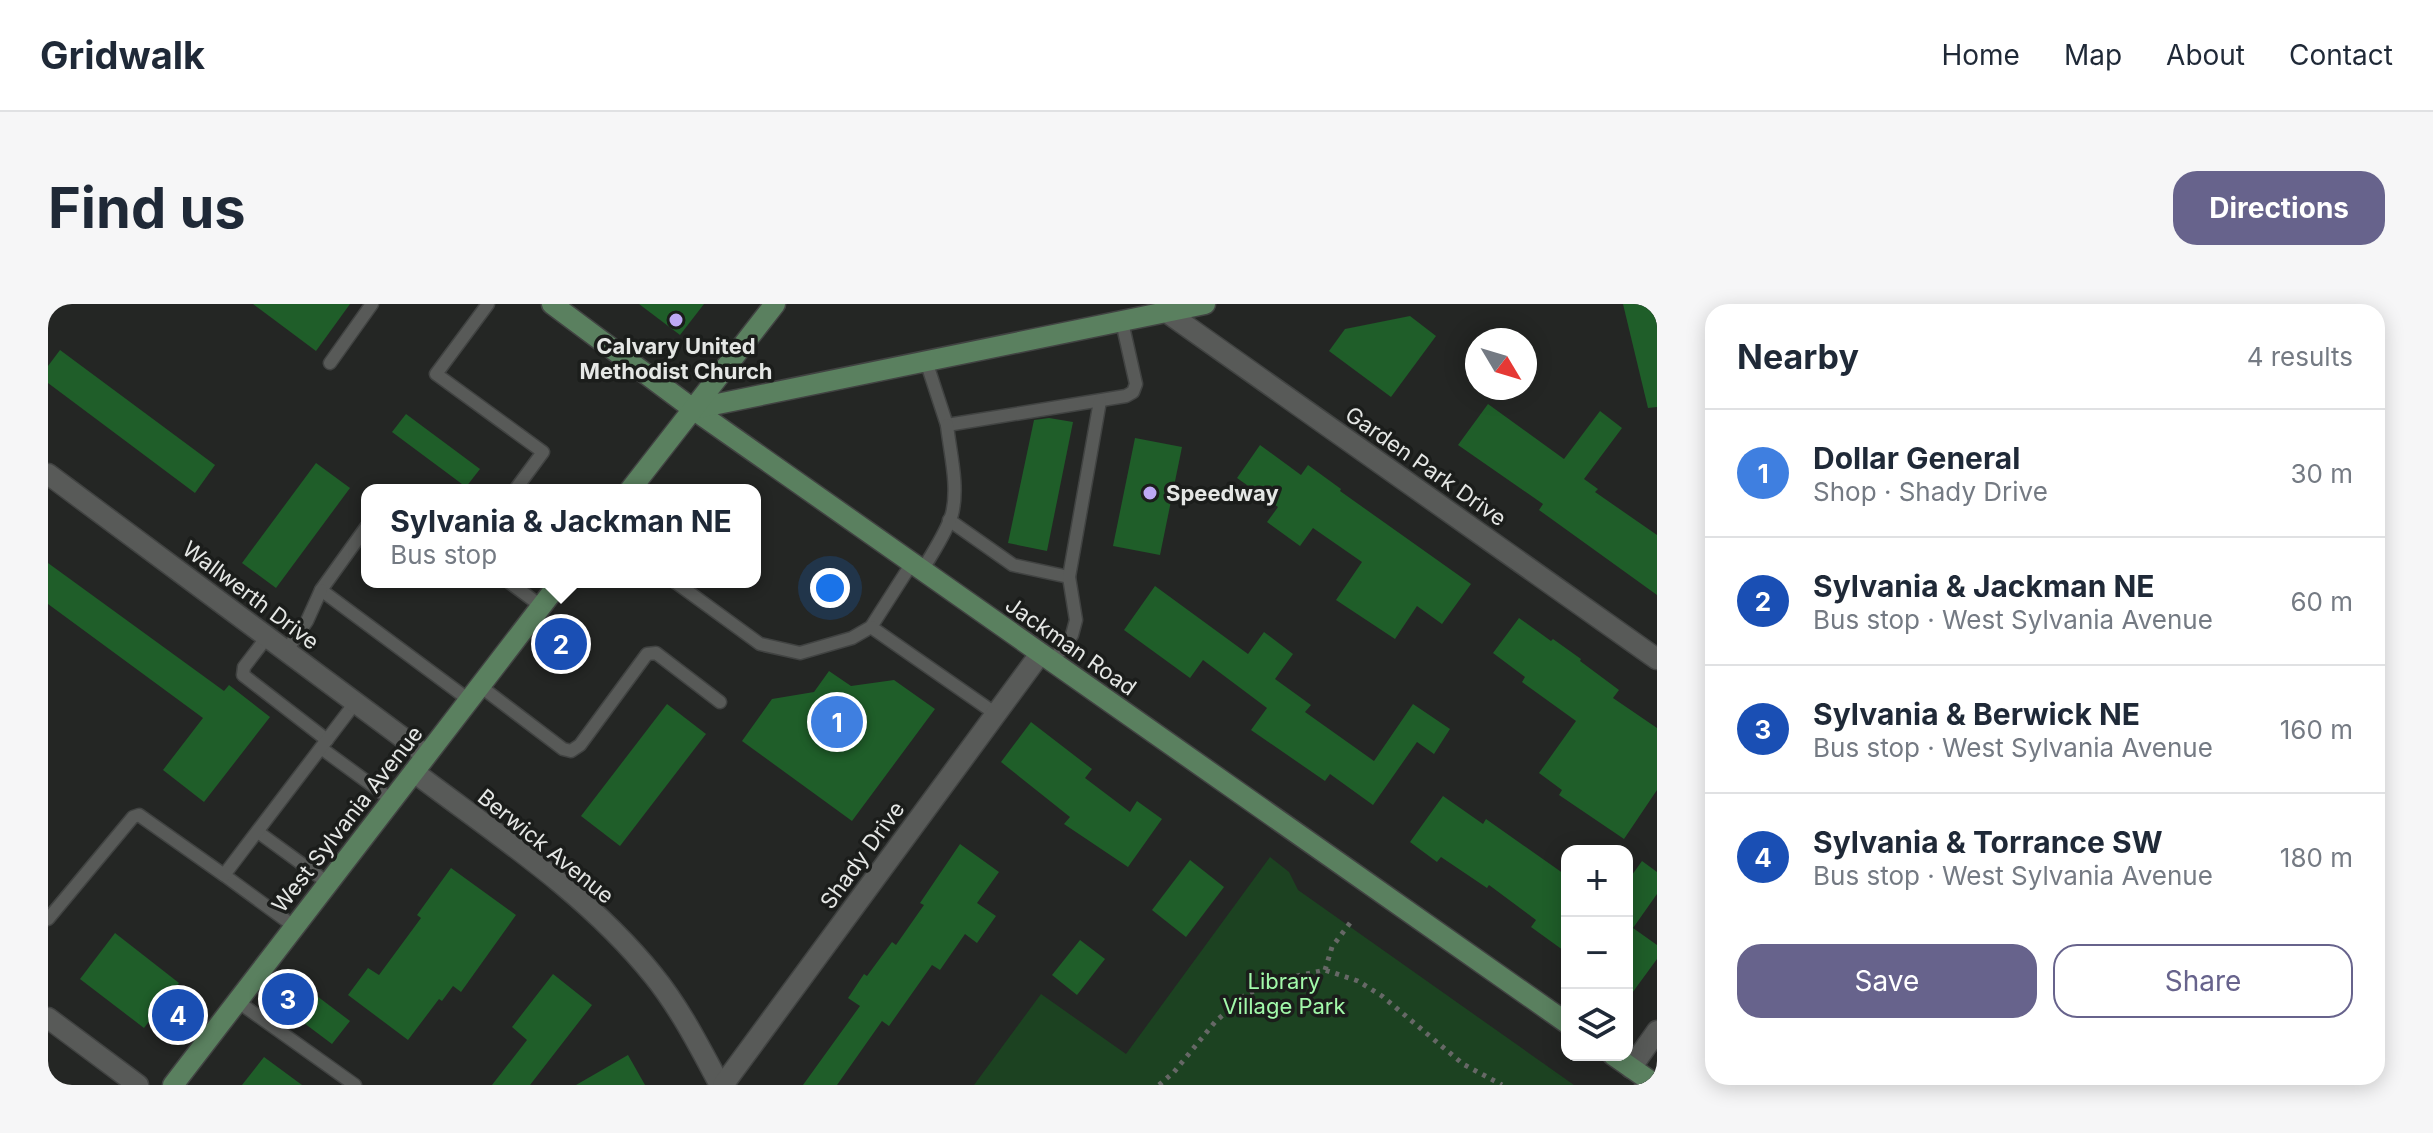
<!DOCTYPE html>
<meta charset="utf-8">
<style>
:root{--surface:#fff;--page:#f6f6f7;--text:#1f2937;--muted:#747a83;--line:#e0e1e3;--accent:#67638c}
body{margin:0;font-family:Inter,sans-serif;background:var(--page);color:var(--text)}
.controls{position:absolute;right:24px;bottom:24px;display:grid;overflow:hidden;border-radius:16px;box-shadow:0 4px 20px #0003}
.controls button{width:72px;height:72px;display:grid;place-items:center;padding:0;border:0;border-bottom:2px solid var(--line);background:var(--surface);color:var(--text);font:40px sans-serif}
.compass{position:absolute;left:1417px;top:24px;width:72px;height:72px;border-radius:50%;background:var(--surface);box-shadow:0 4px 20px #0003;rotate:128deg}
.you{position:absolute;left:782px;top:284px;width:28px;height:28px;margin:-20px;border:6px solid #fff;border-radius:50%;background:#1a73e8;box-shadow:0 0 0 12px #1a73e833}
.badge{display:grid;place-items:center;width:52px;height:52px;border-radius:50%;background:var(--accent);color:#fff;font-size:26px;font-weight:700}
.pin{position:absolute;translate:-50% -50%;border:4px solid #fff;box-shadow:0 2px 8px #0006}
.popup{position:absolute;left:313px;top:180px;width:400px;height:104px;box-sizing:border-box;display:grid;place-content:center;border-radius:16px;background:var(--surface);filter:drop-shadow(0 2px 6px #0005);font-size:26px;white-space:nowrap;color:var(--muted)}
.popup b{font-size:30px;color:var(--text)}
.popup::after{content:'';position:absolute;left:50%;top:100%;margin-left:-16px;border:16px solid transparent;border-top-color:var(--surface)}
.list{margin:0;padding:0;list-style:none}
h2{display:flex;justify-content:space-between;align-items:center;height:104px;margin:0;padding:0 32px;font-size:34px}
h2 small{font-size:26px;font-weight:400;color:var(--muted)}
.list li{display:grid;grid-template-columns:52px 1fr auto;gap:24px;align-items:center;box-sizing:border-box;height:128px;padding:0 32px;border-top:2px solid var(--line)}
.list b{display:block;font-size:30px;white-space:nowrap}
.list p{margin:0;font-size:26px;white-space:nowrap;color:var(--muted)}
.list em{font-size:26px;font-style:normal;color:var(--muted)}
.actions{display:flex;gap:16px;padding:24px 32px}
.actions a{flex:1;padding:18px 0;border:2px solid var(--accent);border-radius:24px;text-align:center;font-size:28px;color:var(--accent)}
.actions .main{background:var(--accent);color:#fff}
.icon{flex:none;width:44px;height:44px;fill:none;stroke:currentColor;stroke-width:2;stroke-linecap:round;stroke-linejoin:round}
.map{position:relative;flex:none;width:1609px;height:781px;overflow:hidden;border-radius:24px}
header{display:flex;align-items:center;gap:48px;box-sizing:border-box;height:112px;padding:0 40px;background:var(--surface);border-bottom:2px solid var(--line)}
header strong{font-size:38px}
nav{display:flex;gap:44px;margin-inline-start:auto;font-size:28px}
.intro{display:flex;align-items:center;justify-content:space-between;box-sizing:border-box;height:192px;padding:0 48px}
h1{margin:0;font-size:56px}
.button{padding:20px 36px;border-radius:24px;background:var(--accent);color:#fff;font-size:28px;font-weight:700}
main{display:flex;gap:48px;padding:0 48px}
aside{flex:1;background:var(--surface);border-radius:24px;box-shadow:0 4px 20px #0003}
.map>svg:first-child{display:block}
</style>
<header>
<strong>Gridwalk</strong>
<nav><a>Home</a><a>Map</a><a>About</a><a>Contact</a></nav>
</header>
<div class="intro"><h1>Find us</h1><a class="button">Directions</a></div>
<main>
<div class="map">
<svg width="1609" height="781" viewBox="0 0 1609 781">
<rect width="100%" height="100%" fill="#242624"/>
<polygon fill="#1c4221" points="1222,553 1241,568 1250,586 1526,781 926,781 993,690 1078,750"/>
<g fill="#1f5e29">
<polygon points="205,0 302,0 268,47"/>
<polygon points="591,0 656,0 632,31"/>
<polygon points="1575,0 1609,0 1609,103 1600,104"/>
<polygon points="1362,12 1388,32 1343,93 1281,47 1297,25"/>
<polygon points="12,46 167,161 147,189 0,79 0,62"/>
<polygon points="1440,100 1516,155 1552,107 1574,124 1536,175 1550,185 1547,188 1609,231 1609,291 1491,206 1495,200 1410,141"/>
<polygon points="358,110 432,165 418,183 344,128"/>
<polygon points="1001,114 1025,118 999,247 960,239 986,116"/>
<polygon points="1087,134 1134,143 1112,251 1065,242"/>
<polygon points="1212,141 1253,171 1260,161 1293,185 1292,187 1423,280 1394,320 1369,302 1347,335 1288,296 1314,258 1265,224 1252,242 1219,218 1230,203 1189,174"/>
<polygon points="268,159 302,184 228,284 194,259"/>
<polygon points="0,259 176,387 181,381 222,413 156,498 115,466 155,414 0,300"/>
<polygon points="1107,282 1200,350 1216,328 1245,350 1227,375 1263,401 1257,408 1326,457 1365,400 1402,425 1386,450 1369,438 1325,501 1282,470 1277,477 1203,426 1219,404 1155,356 1142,374 1076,326"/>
<polygon points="1471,314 1503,337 1505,335 1533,355 1532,357 1571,386 1565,394 1609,424 1609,486 1576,535 1511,491 1514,486 1491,469 1528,417 1474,378 1477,373 1445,349"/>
<polygon points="781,367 803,382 846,376 887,405 804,517 694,437 724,395 766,388"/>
<polygon points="619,400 658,430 572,542 533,512"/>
<polygon points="983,418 1044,465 1037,474 1082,508 1089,497 1114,515 1080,563 1016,520 1022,513 953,458"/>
<polygon points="1395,492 1435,520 1438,515 1519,572 1519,649 1483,623 1488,616 1441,581 1439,584 1393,553 1389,558 1362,538"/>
<polygon points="912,540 951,568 929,599 948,612 929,639 917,630 892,666 884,661 841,722 834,717 789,781 755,781 812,702 800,694 816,670 819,672 844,638 848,641 876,601 872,599"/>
<polygon points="1142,556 1176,583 1138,633 1104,606"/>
<polygon points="1594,557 1609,568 1609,590 1585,624 1609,641 1609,655 1579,696 1579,578"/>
<polygon points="403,564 468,611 413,688 405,682 394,697 391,695 360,736 300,691 320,664 331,671 373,614 369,611"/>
<polygon points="67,629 131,679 96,724 32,675"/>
<polygon points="1032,636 1057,655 1029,691 1004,671"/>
<polygon points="505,670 544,701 482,781 444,781 479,736 464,723"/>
<polygon points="261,686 302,717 284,740 244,710"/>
<polygon points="580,751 597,781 528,781"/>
<polygon points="216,753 254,781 194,781"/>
</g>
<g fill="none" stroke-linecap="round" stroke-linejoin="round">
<defs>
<g id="lane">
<polyline points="440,0 388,70 495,148 467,186"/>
<polyline points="878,57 899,121 1078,92 1085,88 1088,80 1074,18"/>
<polyline points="282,59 324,0"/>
<polyline points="901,216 965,261 1021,273"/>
<polyline points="319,222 273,286 421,396"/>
<path d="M874,267C884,249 898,230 904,210C911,182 902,149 899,121"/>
<polyline points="461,278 493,302"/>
<polyline points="627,278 712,340 752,349 804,334 823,323 864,259"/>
<polyline points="823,323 948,410"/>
<polyline points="219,333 196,363 195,371 279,436"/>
<polyline points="238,347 259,317 273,286"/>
<polyline points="1004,358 1024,331 1028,316 1021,273 1052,97"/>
<polyline points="432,382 515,445 523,447 532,441 599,350 608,349 672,398"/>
<polyline points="273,444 344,496"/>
<polyline points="210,528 280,579"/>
<polyline points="176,571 247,623"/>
<polyline points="0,615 85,513 91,511 176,571 307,399"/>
<polyline points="189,697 307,781"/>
</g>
<g id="street">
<polyline points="1120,9 1609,355"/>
<polyline points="0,170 378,451"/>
<path d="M366,468C449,531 539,589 605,671C632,704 652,744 672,781"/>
<polyline points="0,714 90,781"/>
<polyline points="1583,764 1609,727"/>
<polyline points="675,781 992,350"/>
</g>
<g id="secondary">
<polyline points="504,0 645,105 1519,719"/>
<polyline points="645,105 1157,0"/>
<polyline points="582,186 727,0"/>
<polyline points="1565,751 1608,781"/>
<polyline points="125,781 512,278"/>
</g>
</defs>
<use href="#lane" stroke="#414342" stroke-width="15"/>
<use href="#street" stroke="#414342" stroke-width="23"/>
<use href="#secondary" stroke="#414342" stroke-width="23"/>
<g stroke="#666866" stroke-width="5" stroke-dasharray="4 6" stroke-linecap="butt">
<polyline points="1277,666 1284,643 1302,619"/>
<polyline points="1111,781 1126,768 1167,718 1196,692 1226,677 1277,666 1310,677 1334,692 1415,760 1454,781"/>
</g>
<use href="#lane" stroke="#585a58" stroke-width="12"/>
<use href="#street" stroke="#585a58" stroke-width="20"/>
<use href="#secondary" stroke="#5a805f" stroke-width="20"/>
</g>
<g fill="#bea9f5" stroke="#1b1d1b" stroke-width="3">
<circle cx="628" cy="16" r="8"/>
<circle cx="1102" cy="189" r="8"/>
</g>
<g text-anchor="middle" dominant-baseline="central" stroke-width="7" stroke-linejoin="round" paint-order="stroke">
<g font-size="22" font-weight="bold" fill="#e5e7e5" stroke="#1b1d1b">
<text x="628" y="42">Calvary United<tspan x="628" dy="25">Methodist Church</tspan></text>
<text x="1118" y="189" text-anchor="start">Speedway</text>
</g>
<g font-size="22" fill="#e5e7e5" stroke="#1b1d1b">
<text transform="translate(1378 162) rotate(35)">Garden Park Drive</text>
<text transform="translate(203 291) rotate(37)">Wallwerth Drive</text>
<text transform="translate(1023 342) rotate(35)">Jackman Road</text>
<text transform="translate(299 515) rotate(-52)">West Sylvania Avenue</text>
<text transform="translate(498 542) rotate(39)">Berwick Avenue</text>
<text transform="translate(814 551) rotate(-54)">Shady Drive</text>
</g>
<g font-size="22" fill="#a2f9aa" stroke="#1b1d1b">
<text x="1236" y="677">Library<tspan x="1236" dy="25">Village Park</tspan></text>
</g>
</g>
</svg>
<div class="controls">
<button>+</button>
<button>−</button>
<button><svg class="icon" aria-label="layers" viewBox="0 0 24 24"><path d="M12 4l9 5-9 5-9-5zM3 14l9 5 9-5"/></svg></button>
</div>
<svg class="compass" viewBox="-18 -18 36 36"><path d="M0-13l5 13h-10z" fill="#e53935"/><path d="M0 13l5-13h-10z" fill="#747a83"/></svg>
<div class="you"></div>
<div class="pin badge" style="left:789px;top:418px;background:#3f7fe0">1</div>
<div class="pin badge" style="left:513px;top:340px;background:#1a4fb4">2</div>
<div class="popup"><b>Sylvania &amp; Jackman NE</b>Bus stop</div>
<div class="pin badge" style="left:240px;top:695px;background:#1a4fb4">3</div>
<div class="pin badge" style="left:130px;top:711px;background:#1a4fb4">4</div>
</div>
<aside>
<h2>Nearby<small>4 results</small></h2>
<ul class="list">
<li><span class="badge" style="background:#3f7fe0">1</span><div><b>Dollar General</b><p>Shop · Shady Drive</p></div><em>30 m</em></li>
<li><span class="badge" style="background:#1a4fb4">2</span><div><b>Sylvania &amp; Jackman NE</b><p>Bus stop · West Sylvania Avenue</p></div><em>60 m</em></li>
<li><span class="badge" style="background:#1a4fb4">3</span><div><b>Sylvania &amp; Berwick NE</b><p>Bus stop · West Sylvania Avenue</p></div><em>160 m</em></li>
<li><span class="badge" style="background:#1a4fb4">4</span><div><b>Sylvania &amp; Torrance SW</b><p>Bus stop · West Sylvania Avenue</p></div><em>180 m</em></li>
</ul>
<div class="actions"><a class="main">Save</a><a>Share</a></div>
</aside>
</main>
